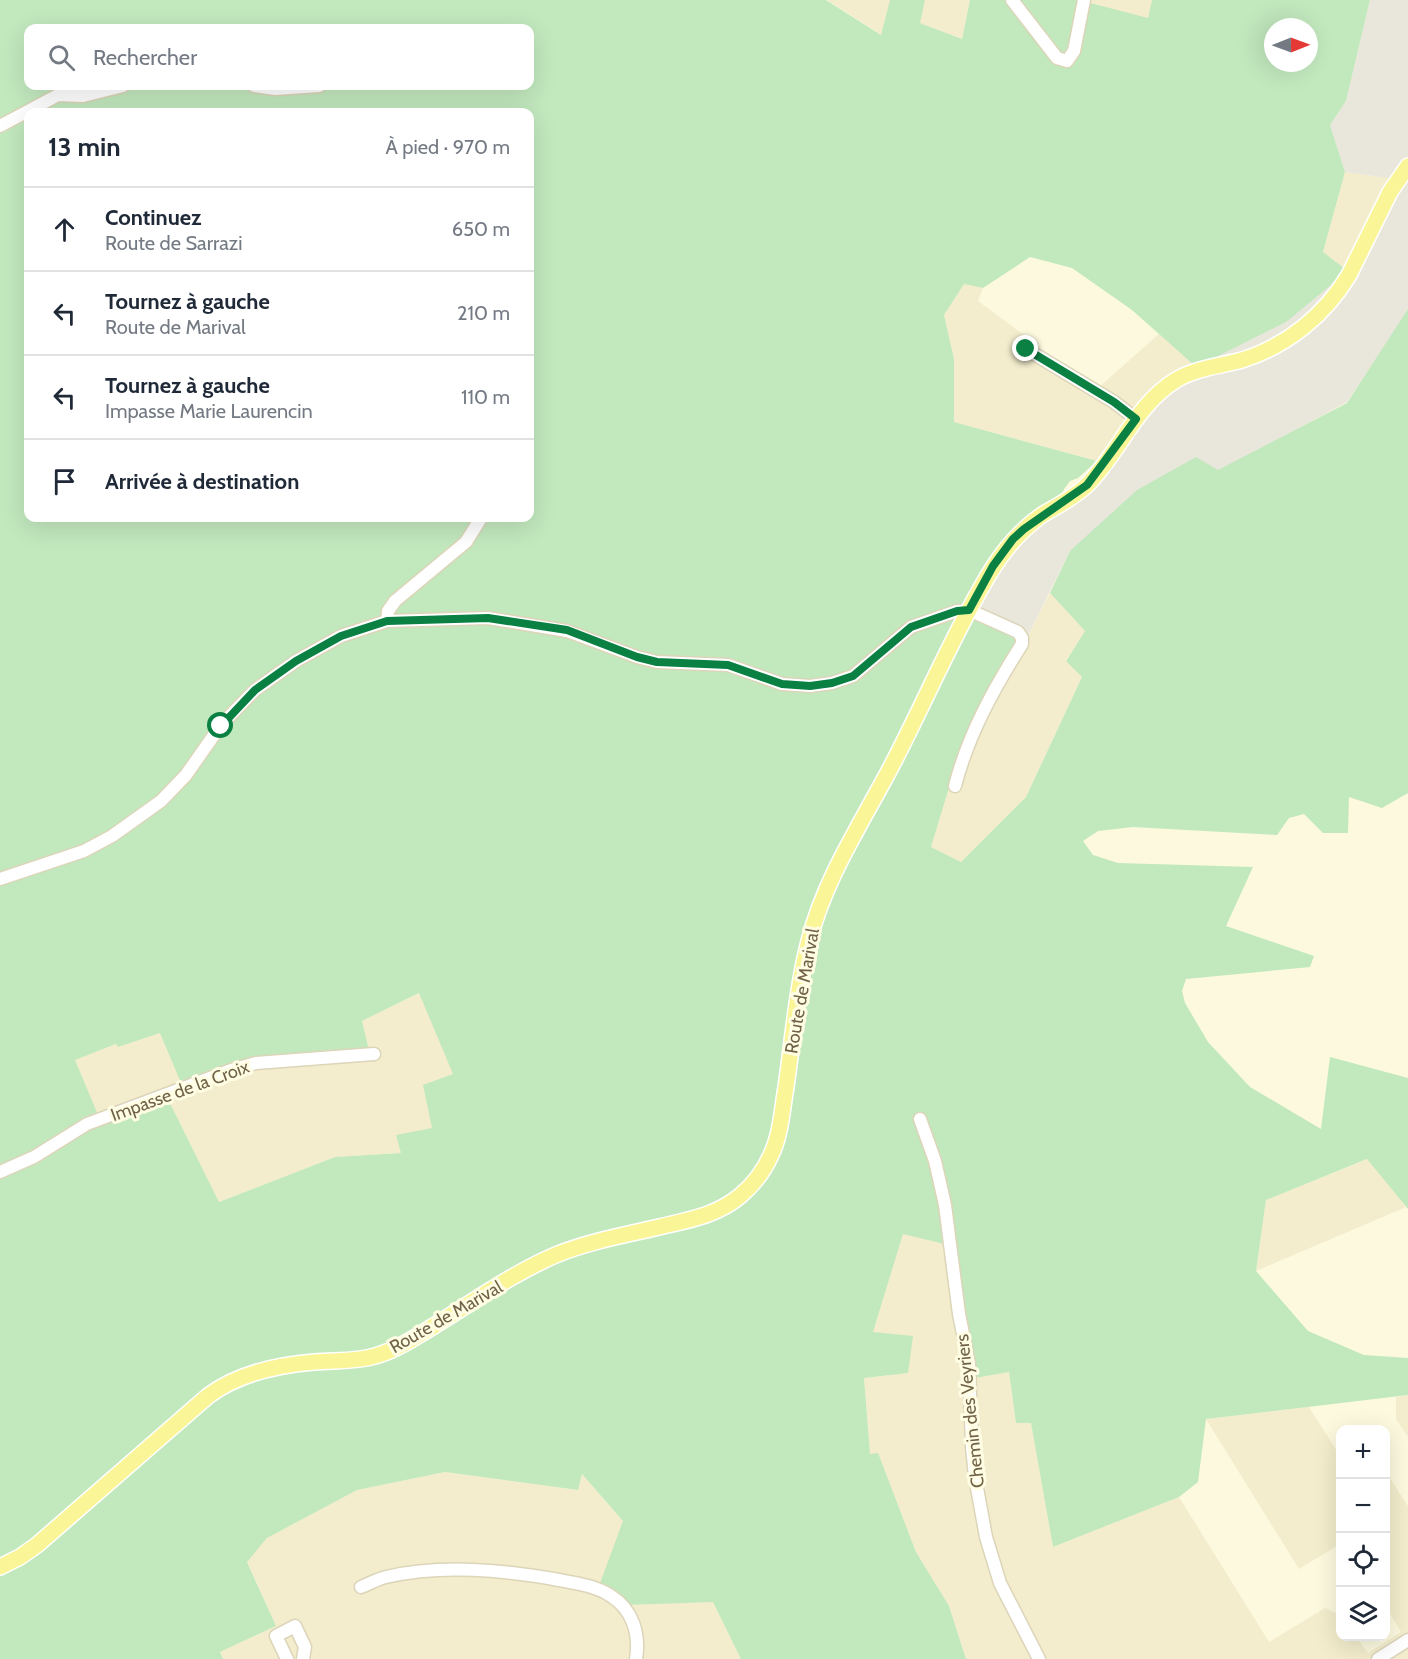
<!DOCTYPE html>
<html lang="fr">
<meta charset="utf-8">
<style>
:root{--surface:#fff;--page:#f2f2f3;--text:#1f2937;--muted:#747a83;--line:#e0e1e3}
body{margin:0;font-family:Cabin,sans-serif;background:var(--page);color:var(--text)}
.controls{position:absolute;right:18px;bottom:18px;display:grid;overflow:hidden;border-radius:12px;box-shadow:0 6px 24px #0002}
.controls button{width:54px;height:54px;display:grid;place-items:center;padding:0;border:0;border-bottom:2px solid var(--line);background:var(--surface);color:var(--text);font:30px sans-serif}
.compass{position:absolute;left:1264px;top:18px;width:54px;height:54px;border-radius:50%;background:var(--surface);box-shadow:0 6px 24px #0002;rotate:89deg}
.stop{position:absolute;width:18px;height:18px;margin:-14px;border:4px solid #0b8043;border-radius:50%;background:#fff}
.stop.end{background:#0b8043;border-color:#fff;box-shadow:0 2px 6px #0008}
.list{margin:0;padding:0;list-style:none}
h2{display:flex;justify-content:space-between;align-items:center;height:78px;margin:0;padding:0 24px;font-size:26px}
h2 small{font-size:20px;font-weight:400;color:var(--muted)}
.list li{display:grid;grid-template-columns:39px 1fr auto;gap:18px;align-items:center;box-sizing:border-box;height:84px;padding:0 24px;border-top:2px solid var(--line)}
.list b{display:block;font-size:22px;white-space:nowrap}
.list p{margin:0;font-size:20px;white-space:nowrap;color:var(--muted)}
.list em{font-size:20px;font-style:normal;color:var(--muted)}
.icon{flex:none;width:33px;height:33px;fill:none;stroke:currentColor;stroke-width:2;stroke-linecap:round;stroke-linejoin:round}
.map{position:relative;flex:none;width:1408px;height:1659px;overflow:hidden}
.search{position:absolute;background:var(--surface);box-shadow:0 6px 24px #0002;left:24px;top:24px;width:510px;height:66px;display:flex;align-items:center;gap:15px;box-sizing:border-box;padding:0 21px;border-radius:12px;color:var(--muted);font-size:22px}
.panel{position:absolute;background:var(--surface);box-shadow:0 6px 24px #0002;left:24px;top:108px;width:510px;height:414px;border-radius:12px}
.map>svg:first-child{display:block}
</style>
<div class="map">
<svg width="1408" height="1659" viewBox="0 0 1408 1659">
<rect width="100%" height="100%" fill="#fcf9df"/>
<g fill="#f3edcd">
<polygon points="827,0 890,0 882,35"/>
<polygon points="925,0 970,0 962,39 920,23"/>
<polygon points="1079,0 1152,0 1148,19"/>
<polygon points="1345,172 1396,179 1348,271 1323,252"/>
<polygon points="964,284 983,288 978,301 1031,340 1029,345 1098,388 1159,334 1196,367 1155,392 1097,461 954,422 954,359 944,315"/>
<polygon points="1050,593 1085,631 1066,660 1082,677 1026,797 961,862 931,847 952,778 1018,641 1029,634"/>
<polygon points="420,993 454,1075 432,1128 402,1153 335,1157 219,1202 168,1099 101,1123 74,1060 117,1044 118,1047 160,1033 263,1057 369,1050 362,1021"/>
<polygon points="1368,1159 1406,1207 1256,1271 1266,1200"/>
<polygon points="903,1233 957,1247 975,1378 1009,1372 1016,1423 1031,1422 1053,1547 1179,1497 1269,1642 1325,1608 1340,1615 1340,1636 1356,1637 1368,1653 1401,1632 1386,1607 1386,1476 1388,1475 1408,1506 1408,1659 966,1659 949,1606 916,1552 878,1454 870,1455 864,1378 908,1373 873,1332"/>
<polygon points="1408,1395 1408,1437 1396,1419 1396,1397"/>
<polygon points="1309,1407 1340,1456 1340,1544 1299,1569 1206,1419"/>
<polygon points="445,1472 577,1490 582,1474 623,1521 628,1605 713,1601 741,1659 223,1659 220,1652 276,1626 247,1561 267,1538 357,1490"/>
</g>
<polygon fill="#e9e6db" points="1370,0 1408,0 1408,309 1400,323 1347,402 1070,551 1029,634 970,602 984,576 1090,472 1097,461 1155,392 1348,271 1395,179 1345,172 1330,125 1346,101"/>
<path fill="#c2e8be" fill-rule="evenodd" d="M0,0H826L881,35L890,0H925L920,23L962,39L970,0H1079L1148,18L1152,0H1370L1346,101L1330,125L1345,172L1323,252L1348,271L1286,322L1196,367L1132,310L1072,268L1030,257L983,288L964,284L944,315L954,359V422L1097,461L1078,478L1070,481L1064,489L1061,498L1031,518L970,602L1018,641L952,778L931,847L961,862L1026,797L1082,677L1066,661L1085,631L1050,593L1070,551L1137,490L1196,457L1218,470L1347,403L1408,309V793L1382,808L1349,797L1348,833H1323L1304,814L1289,818L1277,835L1133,827L1098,831L1083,841L1093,855L1118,863L1253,867L1226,926L1314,956L1310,967L1186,979L1182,991L1185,1003L1208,1042L1250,1087L1321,1129L1330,1057L1408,1078V1209L1367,1159L1266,1200L1256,1271L1308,1331L1364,1355L1408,1358V1395L1206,1419L1198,1482L1179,1497L1053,1547L1031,1423H1016L1009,1372L975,1378L957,1247L903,1234L873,1332L913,1336L908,1373L864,1378L870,1454L878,1453L916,1552L949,1606L966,1659H741L713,1602L627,1605L599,1586L623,1521L582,1474L578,1490L445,1472L357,1490L267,1538L247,1562L276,1626L220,1652L223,1659H0ZM1273,27H1309V63H1273ZM28,28H530V86H28ZM28,112H530V518H28ZM419,993L453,1074L423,1085L432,1128L396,1135L401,1153L335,1157L219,1202L168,1099L101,1122L75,1060L116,1044L118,1047L160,1033L181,1083L263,1057L369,1050L362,1021Z"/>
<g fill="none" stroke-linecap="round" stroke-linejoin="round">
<defs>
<g id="minor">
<polyline points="1012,0 1057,58 1067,61 1074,51 1084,0"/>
<polyline points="254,86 275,89 319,86"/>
<polyline points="0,126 58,95 83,96 123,86"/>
<polyline points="1026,349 1114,402 1136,419"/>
<polyline points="387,621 388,611 395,601 466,542 481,518"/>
<path d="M0,879L84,851L112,836L161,801L186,775L221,725L255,690L296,661L341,636L387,621L488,618L567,631L637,657L657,662L728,665L782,684L810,686L832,683L853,676L911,627L957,611L969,610L1018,632L1022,638V644C994,688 968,735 955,786"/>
<polyline points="920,1119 935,1161 945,1205 959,1314 969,1364 972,1447 975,1477 986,1537 1000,1583 1039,1659"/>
<polyline points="0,1172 34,1157 87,1124 231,1070 256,1063 374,1054"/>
<path d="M361,1587C369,1584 377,1579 386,1577C442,1564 503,1570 559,1580C576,1583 596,1586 611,1596C633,1610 640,1634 636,1659"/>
<polyline points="287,1659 276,1636 295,1626 305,1647 303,1659"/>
<polyline points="1378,1659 1408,1640"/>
</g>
<path id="major" d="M0,1567L20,1557L37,1545L208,1396C237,1374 278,1365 314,1362C334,1360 355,1362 375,1356C397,1350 417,1336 437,1324C476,1300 515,1272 558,1254C591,1241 625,1235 659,1227C688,1220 716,1216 740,1196C753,1185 764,1171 771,1155C781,1134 782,1110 786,1087C793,1038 797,988 809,941C825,878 861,824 891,767C922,708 948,646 981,588C997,559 1015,534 1042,515C1057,506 1073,498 1086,486C1119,454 1135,405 1176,380C1196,368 1220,366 1242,360C1287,346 1325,315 1349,275L1390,192L1408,166"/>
</defs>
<use href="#minor" stroke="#dcd5b9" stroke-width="15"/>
<use href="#major" stroke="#fff" stroke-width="18"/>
<use href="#minor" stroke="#fff" stroke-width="12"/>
<use href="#major" stroke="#faf597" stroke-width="15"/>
</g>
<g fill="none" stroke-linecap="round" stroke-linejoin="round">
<polyline stroke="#0b8043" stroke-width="8" points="221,726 255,690 296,661 341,636 387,621 488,618 567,630 637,657 657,662 728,665 782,684 810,686 832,683 853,676 911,627 957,611 969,610 993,566 1013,539 1024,529 1087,485 1136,419 1114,402 1026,349"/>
</g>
<g text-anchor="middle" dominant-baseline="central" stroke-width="6" stroke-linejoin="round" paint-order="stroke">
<g font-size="18" fill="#716347" stroke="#fffde4">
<text transform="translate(802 991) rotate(-80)">Route de Marival</text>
<text transform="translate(180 1091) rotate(-20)">Impasse de la Croix</text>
<text transform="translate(446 1317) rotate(-30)">Route de Marival</text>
<text transform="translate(970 1411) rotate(-96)">Chemin des Veyriers</text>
</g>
</g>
</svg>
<div class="controls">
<button>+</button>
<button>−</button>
<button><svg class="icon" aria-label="locate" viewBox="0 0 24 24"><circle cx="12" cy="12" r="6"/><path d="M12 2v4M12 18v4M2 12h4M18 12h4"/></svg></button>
<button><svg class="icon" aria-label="layers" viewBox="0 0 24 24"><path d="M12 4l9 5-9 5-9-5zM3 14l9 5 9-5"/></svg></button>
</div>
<svg class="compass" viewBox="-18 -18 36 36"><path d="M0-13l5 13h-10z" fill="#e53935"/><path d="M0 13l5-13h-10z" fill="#747a83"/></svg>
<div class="stop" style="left:221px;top:726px"></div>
<div class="stop end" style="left:1026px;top:349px"></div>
<div class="search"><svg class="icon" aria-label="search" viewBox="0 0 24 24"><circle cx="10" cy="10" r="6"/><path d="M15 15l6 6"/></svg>Rechercher</div>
<section class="panel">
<h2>13 min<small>À pied · 970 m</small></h2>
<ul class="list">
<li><svg class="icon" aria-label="ahead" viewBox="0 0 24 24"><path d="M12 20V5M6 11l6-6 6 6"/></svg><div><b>Continuez</b><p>Route de Sarrazi</p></div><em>650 m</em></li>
<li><svg class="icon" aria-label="left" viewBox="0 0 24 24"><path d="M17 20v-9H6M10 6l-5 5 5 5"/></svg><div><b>Tournez à gauche</b><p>Route de Marival</p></div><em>210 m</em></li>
<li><svg class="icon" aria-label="left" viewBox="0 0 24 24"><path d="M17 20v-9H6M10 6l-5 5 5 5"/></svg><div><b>Tournez à gauche</b><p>Impasse Marie Laurencin</p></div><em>110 m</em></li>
<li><svg class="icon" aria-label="arrive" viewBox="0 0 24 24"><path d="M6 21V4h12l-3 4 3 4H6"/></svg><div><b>Arrivée à destination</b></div></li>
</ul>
</section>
</div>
